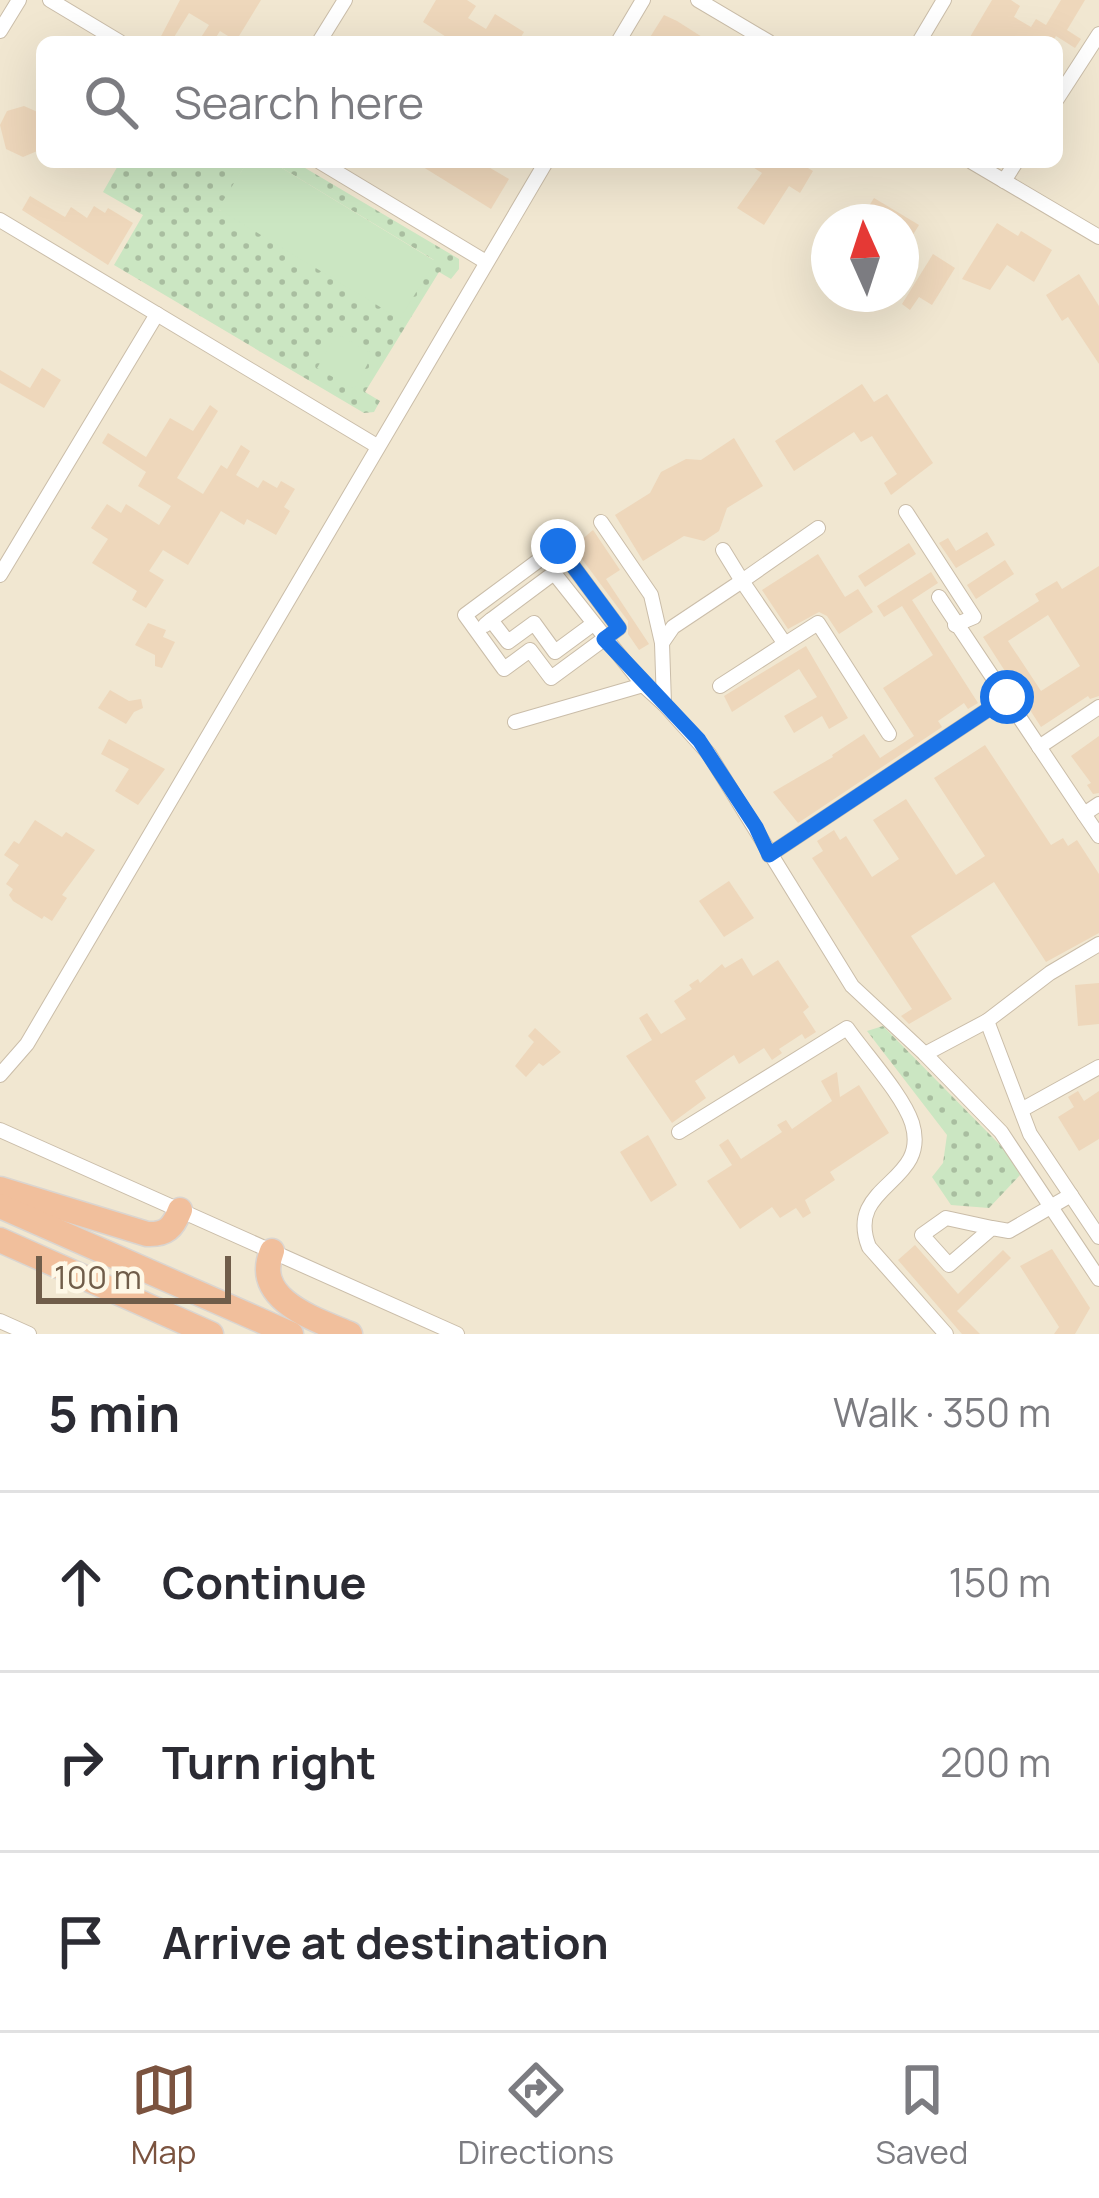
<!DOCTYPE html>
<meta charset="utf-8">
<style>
:root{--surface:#fff;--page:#f2f2f3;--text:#2b2b33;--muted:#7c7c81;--line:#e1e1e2;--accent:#7b533f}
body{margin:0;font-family:Manrope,sans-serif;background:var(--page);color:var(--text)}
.compass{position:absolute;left:811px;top:204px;width:108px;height:108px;border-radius:50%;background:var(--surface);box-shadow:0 12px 48px #0002;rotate:357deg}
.scale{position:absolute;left:36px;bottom:30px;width:195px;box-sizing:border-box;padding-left:12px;border:6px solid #705d4a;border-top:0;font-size:33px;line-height:42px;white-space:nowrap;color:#705d4a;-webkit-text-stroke:9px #fef8e7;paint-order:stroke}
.stop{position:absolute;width:36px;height:36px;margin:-27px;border:9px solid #1a73e8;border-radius:50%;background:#fff}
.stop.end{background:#1a73e8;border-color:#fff;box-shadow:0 3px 12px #0008}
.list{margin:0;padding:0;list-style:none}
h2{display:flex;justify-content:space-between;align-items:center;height:156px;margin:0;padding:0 48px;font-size:51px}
h2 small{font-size:39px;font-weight:400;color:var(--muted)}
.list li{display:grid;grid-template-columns:78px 1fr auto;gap:36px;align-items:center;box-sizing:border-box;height:180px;padding:0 48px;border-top:3px solid var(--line)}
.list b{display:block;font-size:45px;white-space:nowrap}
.list em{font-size:39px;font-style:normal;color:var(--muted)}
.icon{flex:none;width:66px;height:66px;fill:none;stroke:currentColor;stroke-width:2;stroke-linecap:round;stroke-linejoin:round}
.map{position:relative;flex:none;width:1099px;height:1334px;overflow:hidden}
.search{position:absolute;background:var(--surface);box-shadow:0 12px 48px #0002;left:36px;right:36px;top:36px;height:132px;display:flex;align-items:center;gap:30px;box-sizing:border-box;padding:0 42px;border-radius:18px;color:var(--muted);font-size:45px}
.sheet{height:696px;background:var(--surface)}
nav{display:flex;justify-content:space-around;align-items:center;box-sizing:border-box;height:168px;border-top:3px solid var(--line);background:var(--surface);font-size:33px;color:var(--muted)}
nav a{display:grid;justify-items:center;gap:6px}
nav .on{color:var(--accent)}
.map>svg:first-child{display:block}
</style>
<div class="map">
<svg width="1099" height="1334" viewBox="0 0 1099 1334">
<defs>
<pattern id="green-dots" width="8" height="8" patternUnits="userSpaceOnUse" patternTransform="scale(3)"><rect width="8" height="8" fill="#cbe6c2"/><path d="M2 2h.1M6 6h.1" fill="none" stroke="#a9bea0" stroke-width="1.8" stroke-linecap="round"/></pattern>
</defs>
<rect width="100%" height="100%" fill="#faf4e2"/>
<path fill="#f1e7d1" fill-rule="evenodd" d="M0,0H1099V1334H0ZM42,42H1057V162H42ZM829,222H901V294H829Z"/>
<g fill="url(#green-dots)">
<polygon points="120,162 247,162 219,210 434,260 272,162 295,162 459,259 459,269 451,279 439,272 365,392 380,401 374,412 364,413 114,265 143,215 103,192"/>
<polygon points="883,1026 1004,1149 1020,1175 989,1208 951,1205 932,1177 943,1163 947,1135 867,1031"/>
</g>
<g fill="#cbe6c2">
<polygon points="247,162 272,162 435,261 400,319 218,209"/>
<polygon points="337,334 373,354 354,389 317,368"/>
</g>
<g fill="#eed7bb" fill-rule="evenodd">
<polygon points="180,0 261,0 236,41 220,31 213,42 198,42 209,25 189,13 171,42 158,42"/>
<polygon points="436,0 467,0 476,6 468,18 486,29 495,14 524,32 518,42 454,42 423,22"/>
<polygon points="992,0 1011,0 1020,6 1014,17 1031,27 1036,19 1046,25 1061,0 1085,0 1067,30 1081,39 1075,48 1056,36 1052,42 967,42"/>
<polygon points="664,15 677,21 710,42 647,42"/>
<polygon points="24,106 42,114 42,149 23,157 6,149 0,125 7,111"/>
<polygon points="415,162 480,162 509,179 491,209"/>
<polygon points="745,162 812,162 808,168 813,171 800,193 789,186 764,225 737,208 762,173"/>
<polygon points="30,196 65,217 71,207 87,218 94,206 105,213 108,208 133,223 108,265 22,210"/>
<polygon points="874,198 919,225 901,254 901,222 859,222"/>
<polygon points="997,223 1018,236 1021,231 1052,250 1034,282 1007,265 990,290 962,279"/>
<polygon points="933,254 955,268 932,305 919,297 910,310 902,304"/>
<polygon points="1079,274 1099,306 1099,364 1068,317 1062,321 1046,295"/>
<polygon points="42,368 61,380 44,408 0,383 0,370 30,388"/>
<polygon points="862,384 874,402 887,394 933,463 891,495 884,483 897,474 872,436 861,442 854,432 794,471 775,441"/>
<polygon points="210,405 218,411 177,478 203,494 221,465 227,469 241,445 250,451 236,475 258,488 263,480 277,488 281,481 295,489 284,507 290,511 276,535 247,519 244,525 221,511 188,565 163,550 149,571 164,580 146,608 132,600 137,591 92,563 108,539 91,528 107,504 121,513 126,504 159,525 171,506 138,486 146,472 102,443 108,433 146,457 170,418 193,431"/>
<polygon points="734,438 763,486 727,508 719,531 704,541 684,536 643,561 615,515 650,493 661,472 686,459 701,460"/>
<polygon points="593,530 620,570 606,579 649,644 639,650 628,634 628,621 573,547"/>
<polygon points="987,532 995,545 956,568 939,543 948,538 956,551"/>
<polygon points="909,543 916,554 865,587 858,576"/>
<polygon points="818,554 845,597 858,589 873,612 839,634 827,616 819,612 788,629 762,590"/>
<polygon points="1005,560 1014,574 976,599 967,585"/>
<path d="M1099,566V696L1090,699L1088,696L1041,727L983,637L1039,601L1035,594L1057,581L1062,589ZM1048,615L1080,666L1041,691L1008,641Z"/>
<polygon points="931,572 938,583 912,600 978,703 968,709 964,703 938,721 942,727 798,823 773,792 833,757 832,755 864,734 880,758 914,736 883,688 933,655 902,606 884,617 877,606"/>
<polygon points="148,623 166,630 163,637 175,642 162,668 155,666 155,655 135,645"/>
<polygon points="806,646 848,718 829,729 822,716 794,733 784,716 817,697 799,669 732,712 724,696"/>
<polygon points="110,690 129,701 141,699 143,708 134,712 126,724 98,708"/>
<polygon points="1099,736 1099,793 1093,794 1087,785 1091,783 1071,756"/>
<polygon points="109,739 165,769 138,805 115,791 129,769 101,754"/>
<polygon points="985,745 1051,845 1063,838 1068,846 1077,840 1099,874 1099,933 1046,962 994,882 911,936 952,999 909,1024 901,1016 912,1009 812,858 823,851 817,841 834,830 840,840 846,836 872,877 899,859 873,820 906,799 956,875 985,856 934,778"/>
<polygon points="35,820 62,837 66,832 95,850 62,895 67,898 52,921 44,916 42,919 13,901 9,895 13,889 6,884 19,865 4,855 14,841 19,844"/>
<polygon points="729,881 754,918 724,937 699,901"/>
<polygon points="742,958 753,976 778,960 809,1007 803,1012 816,1032 805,1039 802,1034 779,1049 782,1053 772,1060 764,1048 739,1064 734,1055 695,1081 706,1098 672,1123 626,1056 652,1040 639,1018 647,1013 661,1034 686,1019 674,1001 692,989 689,985 698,979 700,983 722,964 725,968"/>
<polygon points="1099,983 1099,1024 1078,1026 1075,985"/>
<polygon points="535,1028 561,1052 543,1066 539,1063 526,1077 515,1066 534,1042 528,1036"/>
<polygon points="837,1072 840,1097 859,1085 889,1133 830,1172 835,1180 805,1200 811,1213 803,1218 796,1208 780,1218 772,1207 740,1229 707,1181 732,1165 719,1145 728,1139 741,1159 782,1132 777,1125 786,1120 792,1129 832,1101 821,1081"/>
<polygon points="1078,1091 1084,1101 1099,1091 1099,1139 1079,1151 1058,1117 1074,1107 1068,1097"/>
<polygon points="648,1135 677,1185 651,1202 620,1152"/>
<polygon points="915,1245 958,1294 1003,1250 1011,1258 957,1311 980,1334 962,1334 898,1260"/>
<polygon points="1052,1249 1090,1308 1075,1334 1054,1334 1059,1327 1020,1266"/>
</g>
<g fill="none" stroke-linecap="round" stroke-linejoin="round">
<defs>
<g id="street">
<polyline points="50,0 120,42"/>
<polyline points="698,0 769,42"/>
<polyline points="0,31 19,0"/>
<polyline points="319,42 345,0"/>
<polyline points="618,42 643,0"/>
<polyline points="919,42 944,0"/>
<polyline points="1057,99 1099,34"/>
<polyline points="320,162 486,262"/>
<polyline points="972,162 1099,237"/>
<polyline points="1004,181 1016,162"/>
<polyline points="0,220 377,446"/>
<polyline points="906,512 974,617 955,625"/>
<polygon points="558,546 619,628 551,678 530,650 504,669 465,615"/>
<polyline points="723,550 742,581 818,528"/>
<polyline points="0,575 157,314"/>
<polyline points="939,597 1084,814 1099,804"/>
<polyline points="491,620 554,573 643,685"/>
<polyline points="485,625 491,620 508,642 534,623 555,652 593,624"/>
<polyline points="662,643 673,627 742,581 785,644 720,686"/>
<polyline points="785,644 818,623 889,734"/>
<polyline points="664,704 709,754 852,986 925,1054"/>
<polyline points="515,722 643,685 664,704 662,643 651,595 601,522"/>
<polyline points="1039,747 1099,707"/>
<polyline points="1084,814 1099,836"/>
<polyline points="769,855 1007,697"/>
<polyline points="987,1021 1050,973 1099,944"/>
<polyline points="0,1075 27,1044 546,162"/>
<polyline points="1023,1109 1099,1067"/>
<polyline points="0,1130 457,1334"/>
<path d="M679,1132L847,1028C865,1054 903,1095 912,1123C931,1184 844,1184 869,1247L946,1334"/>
<polyline points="992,1228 946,1218 922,1235 949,1265 992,1228 1009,1231 1071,1195"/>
<polyline points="1099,1237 1030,1134 987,1021 925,1054 1001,1132 1099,1279"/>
<polyline points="0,1321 29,1334"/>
</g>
<g id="highway">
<path d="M0,1189L147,1234C166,1235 173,1228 180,1210"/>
<polyline points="0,1206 291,1334"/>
<polyline points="0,1240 211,1334"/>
<path d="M272,1251C252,1300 315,1319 350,1334"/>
</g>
</defs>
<use href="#street" stroke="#cabda9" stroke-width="16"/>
<use href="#highway" stroke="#dad5d0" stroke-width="27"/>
<use href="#street" stroke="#fff" stroke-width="14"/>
<use href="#highway" stroke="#f1bf9c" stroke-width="24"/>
</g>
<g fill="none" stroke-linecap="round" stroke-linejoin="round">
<polyline stroke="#1a73e8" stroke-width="15" points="558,546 619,628 604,639 699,740 756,827 769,855 1007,697"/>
</g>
</svg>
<svg class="compass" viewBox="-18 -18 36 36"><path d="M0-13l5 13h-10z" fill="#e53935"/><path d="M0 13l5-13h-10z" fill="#7c7c81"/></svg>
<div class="scale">100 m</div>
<div class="stop" style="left:1007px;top:697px"></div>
<div class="stop end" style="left:558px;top:546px"></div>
<div class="search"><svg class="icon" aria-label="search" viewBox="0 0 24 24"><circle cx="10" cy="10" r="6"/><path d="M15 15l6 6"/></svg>Search here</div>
</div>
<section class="sheet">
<h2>5 min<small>Walk · 350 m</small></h2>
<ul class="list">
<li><svg class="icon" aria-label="ahead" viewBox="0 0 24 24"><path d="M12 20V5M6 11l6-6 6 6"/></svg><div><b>Continue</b></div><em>150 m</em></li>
<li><svg class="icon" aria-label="right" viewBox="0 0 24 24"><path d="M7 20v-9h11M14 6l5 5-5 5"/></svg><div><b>Turn right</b></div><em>200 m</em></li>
<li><svg class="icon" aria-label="arrive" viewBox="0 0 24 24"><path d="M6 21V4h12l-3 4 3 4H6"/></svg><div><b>Arrive at destination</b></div></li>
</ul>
</section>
<nav>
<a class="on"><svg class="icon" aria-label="map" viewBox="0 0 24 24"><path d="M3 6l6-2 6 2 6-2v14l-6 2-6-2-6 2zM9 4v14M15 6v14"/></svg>Map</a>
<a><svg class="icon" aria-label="directions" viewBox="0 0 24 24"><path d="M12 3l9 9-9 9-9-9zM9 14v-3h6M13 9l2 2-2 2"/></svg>Directions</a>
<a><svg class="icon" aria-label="saved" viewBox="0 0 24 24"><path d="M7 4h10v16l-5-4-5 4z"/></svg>Saved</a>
</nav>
